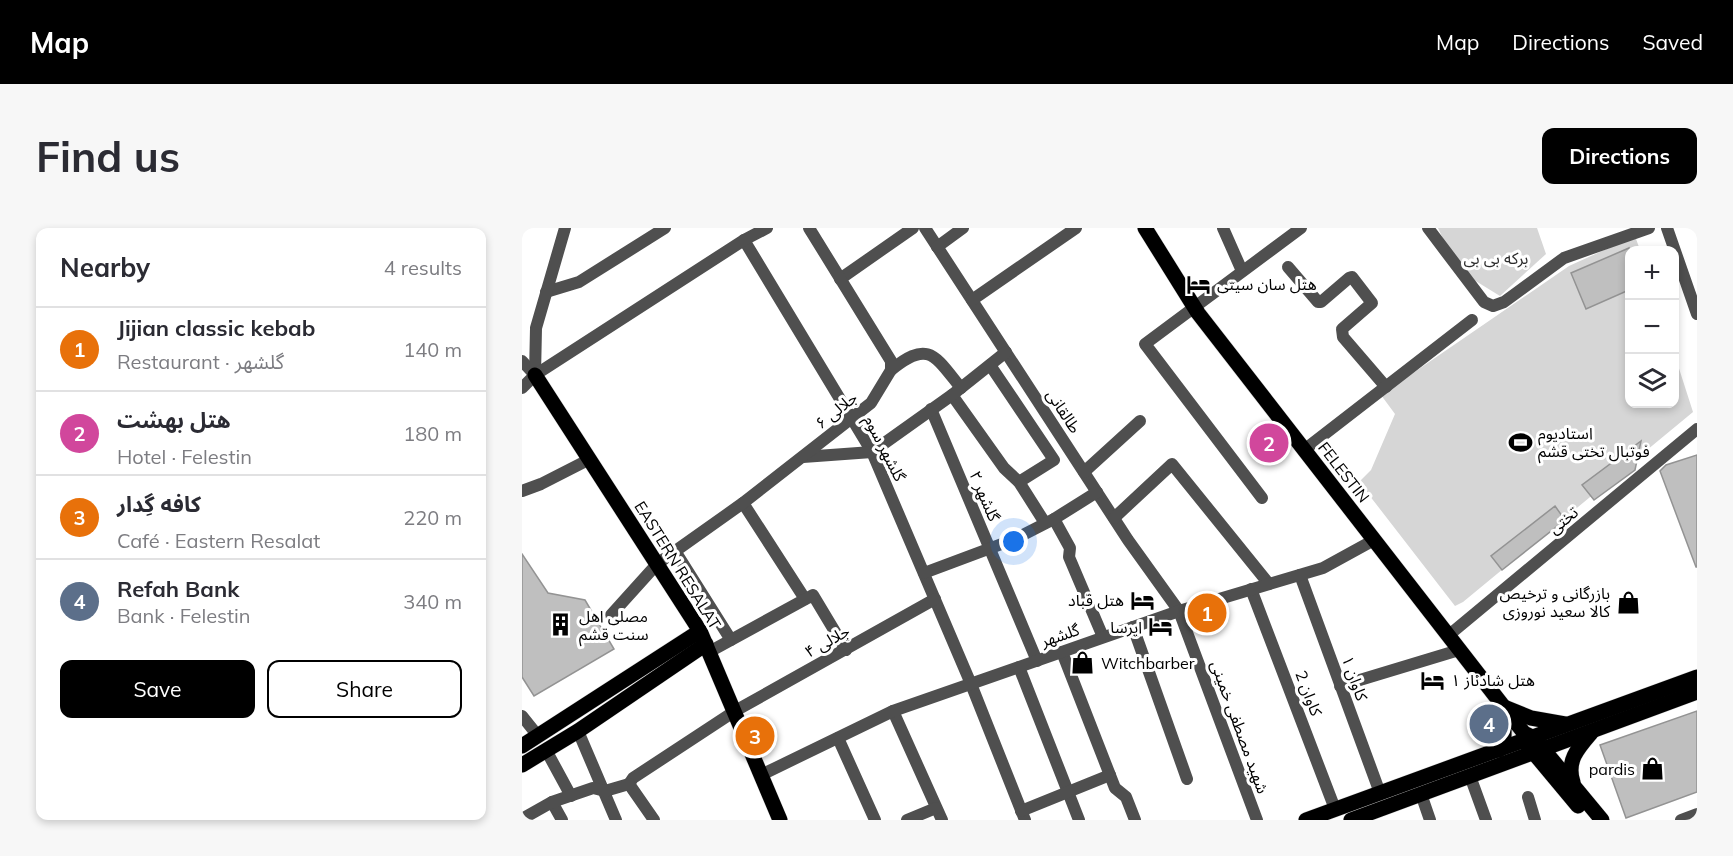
<!DOCTYPE html>
<meta charset="utf-8">
<style>
:root{--surface:#fff;--page:#f7f7f7;--text:#2b2b33;--muted:#7c7c81;--line:#e1e1e2;--accent:#000}
body{margin:0;font-family:Mulish,"Noto Sans Arabic",sans-serif;background:var(--page);color:var(--text)}
.controls{position:absolute;right:18px;top:18px;display:grid;overflow:hidden;border-radius:12px;box-shadow:0 3px 9px #0003}
.controls button{width:54px;height:54px;display:grid;place-items:center;padding:0;border:0;border-bottom:2px solid var(--line);background:var(--surface);color:var(--text);font:30px sans-serif}
.you{position:absolute;left:492px;top:314px;width:21px;height:21px;margin:-15px;border:4px solid #fff;border-radius:50%;background:#1a73e8;box-shadow:0 0 0 9px #1a73e833}
.badge{display:grid;place-items:center;width:39px;height:39px;border-radius:50%;background:var(--accent);color:#fff;font-size:20px;font-weight:700}
.pin{position:absolute;translate:-50% -50%;border:3px solid #fff;box-shadow:0 2px 6px #0006}
.list{margin:0;padding:0;list-style:none}
h2{display:flex;justify-content:space-between;align-items:center;height:78px;margin:0;padding:0 24px;font-size:26px}
h2 small{font-size:20px;font-weight:400;color:var(--muted)}
.list li{display:grid;grid-template-columns:39px 1fr auto;gap:18px;align-items:center;box-sizing:border-box;height:84px;padding:0 24px;border-top:2px solid var(--line)}
.list b{display:block;font-size:22px;white-space:nowrap}
.list p{margin:0;font-size:20px;white-space:nowrap;color:var(--muted)}
.list em{font-size:20px;font-style:normal;color:var(--muted)}
.actions{display:flex;gap:12px;padding:18px 24px}
.actions a{flex:1;padding:14px 0;border:2px solid var(--accent);border-radius:12px;text-align:center;font-size:21px;color:var(--accent)}
.actions .main{background:var(--accent);color:#fff}
.icon{flex:none;width:33px;height:33px;fill:none;stroke:currentColor;stroke-width:2;stroke-linecap:round;stroke-linejoin:round}
.map{position:relative;flex:none;width:1175px;height:592px;overflow:hidden;border-radius:12px}
header{display:flex;align-items:center;gap:36px;box-sizing:border-box;height:84px;padding:0 30px;background:var(--accent);color:#fff}
header strong{font-size:28px}
nav{display:flex;gap:33px;margin-inline-start:auto;font-size:21px}
.intro{display:flex;align-items:center;justify-content:space-between;box-sizing:border-box;height:144px;padding:0 36px}
h1{margin:0;font-size:42px}
.button{padding:15px 27px;border-radius:12px;background:var(--accent);color:#fff;font-size:21px;font-weight:700}
main{display:flex;gap:36px;padding:0 36px}
aside{flex:1;background:var(--surface);border-radius:12px;box-shadow:0 3px 9px #0003}
.map>svg:first-child{display:block}
</style>
<header>
<strong>Map</strong>
<nav><a>Map</a><a>Directions</a><a>Saved</a></nav>
</header>
<div class="intro"><h1>Find us</h1><a class="button">Directions</a></div>
<main>
<aside>
<h2>Nearby<small>4 results</small></h2>
<ul class="list">
<li><span class="badge" style="background:#e8710a">1</span><div><b>Jijian classic kebab</b><p>Restaurant · گلشهر</p></div><em>140 m</em></li>
<li><span class="badge" style="background:#d1479c">2</span><div><b>هتل بهشت</b><p>Hotel · Felestin</p></div><em>180 m</em></li>
<li><span class="badge" style="background:#e8710a">3</span><div><b>کافه گِدار</b><p>Café · Eastern Resalat</p></div><em>220 m</em></li>
<li><span class="badge" style="background:#5c6f8a">4</span><div><b>Refah Bank</b><p>Bank · Felestin</p></div><em>340 m</em></li>
</ul>
<div class="actions"><a class="main">Save</a><a>Share</a></div>
</aside>
<div class="map">
<svg width="1175" height="592" viewBox="0 0 1175 592">
<rect width="100%" height="100%" fill="#fff"/>
<g fill="#d6d6d6">
<polygon points="916,0 1015,0 1024,26 978,68 952,52 923,15"/>
<polygon points="1113,8 1118,22 1108,22 1108,176 1152,176 1153,128 1171,184 941,374 933,378 837,254 849,242 873,186 859,167 1047,38"/>
</g>
<g fill="#bfbfbf" stroke="#939393" stroke-width="1.5">
<polygon points="1107,20 1107,62 1064,81 1049,45"/>
<polygon points="1119,213 1113,242 1072,272 1060,257"/>
<polygon points="1175,227 1175,339 1174,339 1138,243 1144,237"/>
<polygon points="1033,278 1043,292 980,342 969,328"/>
<polygon points="0,326 26,365 63,372 92,421 12,468 0,449"/>
<polygon points="1175,483 1175,564 1104,590 1078,517"/>
</g>
<g fill="none" stroke-linecap="round" stroke-linejoin="round">
<defs>
<g id="major">
<polyline points="623,0 676,85 1002,505 1012,510 1080,592"/>
<polyline points="13,147 178,403 258,592"/>
<polyline points="0,518 178,403"/>
<polyline points="1006,518 1056,578"/>
<polyline points="977,522 982,509 982,479 1009,490 1043,496"/>
<polyline points="0,537 56,503 184,416"/>
<path d="M1051,554C1044,533 1056,520 1069,505"/>
<polyline points="784,592 1175,449"/>
<polyline points="829,592 1175,464"/>
</g>
</defs>
<use href="#major" stroke="#dbdbdb" stroke-width="16"/>
<g stroke="#4f4f4f" stroke-width="12">
<polyline points="403,0 606,312 657,383 735,592"/>
<polyline points="701,0 720,43"/>
<polyline points="906,0 962,74 971,78 982,74 1042,30 1127,0"/>
<polyline points="1145,0 1175,86"/>
<polyline points="222,12 350,224 449,456 503,592"/>
<polyline points="415,19 441,0"/>
<polyline points="766,39 796,74 799,74 827,50 830,49 850,75 820,101 821,109 864,159"/>
<polyline points="318,51 391,0"/>
<polyline points="24,64 57,54 143,0"/>
<polyline points="450,72 554,0"/>
<polyline points="0,133 13,147"/>
<polyline points="468,137 532,232 497,254"/>
<path d="M369,142C407,111 413,128 439,160"/>
<polyline points="13,147 14,100 43,0"/>
<polyline points="0,160 13,147 222,12 245,0"/>
<polyline points="430,167 482,240 497,254 523,295"/>
<polyline points="409,181 515,433"/>
<polyline points="782,222 950,92"/>
<polyline points="281,229 350,224 430,167 484,124"/>
<polyline points="562,244 618,193"/>
<polyline points="0,263 19,256 68,231"/>
<polyline points="740,270 623,116 779,0"/>
<polyline points="221,275 283,371"/>
<polyline points="592,290 650,236 747,356"/>
<polyline points="532,291 548,320 547,329 581,409"/>
<polyline points="153,323 209,412"/>
<polyline points="402,345 493,311 532,291 575,264"/>
<polyline points="778,347 858,565"/>
<polyline points="729,361 813,581"/>
<polyline points="89,387 135,336 221,275 349,175 369,142 369,133 287,0"/>
<polyline points="611,399 665,551"/>
<polyline points="927,407 1175,201"/>
<polyline points="187,424 291,367 324,422"/>
<polyline points="540,424 593,560 604,569 613,592"/>
<polyline points="497,439 557,592"/>
<polyline points="818,458 937,422"/>
<polyline points="371,483 420,592"/>
<polyline points="0,488 16,508"/>
<polyline points="56,503 94,592"/>
<polyline points="316,510 353,592"/>
<polyline points="24,522 49,568"/>
<polyline points="239,547 371,483 657,383 801,340 852,312"/>
<polyline points="948,548 964,592"/>
<polyline points="107,556 111,550 213,483 413,371"/>
<polyline points="107,556 132,592"/>
<polyline points="899,566 908,592"/>
<polyline points="1006,569 1013,592"/>
<polyline points="30,574 40,592"/>
<polyline points="499,583 588,547"/>
<polyline points="0,591 30,574 71,560 83,563 107,556"/>
<polyline points="385,592 414,580"/>
<polyline points="1159,592 1175,586"/>
</g>
<use href="#major" stroke="#000" stroke-width="15"/>
</g>
<defs>
<symbol id="hotel-bare" viewBox="-9 -9 18 18"><path d="M-6-4.5h1.5V1H6V5H4.5V3h-9V5H-6ZM-4 0a1.8 1.8 0 1 1 3.6 0ZM.5 0V-2.5h3Q6-2.5 6 0Z" fill="#000" stroke="#fff" stroke-width="2.5" paint-order="stroke"/></symbol>
<symbol id="stadium-bare" viewBox="-9 -9 18 18"><path d="M0-5a6.5 5 0 1 0 0 10a6.5 5 0 1 0 0-10ZM-3.5-1.8h7v3.6h-7Z" fill="#000" stroke="#fff" stroke-width="2.5" paint-order="stroke"/></symbol>
<symbol id="shop-bare" viewBox="-9 -9 18 18"><path d="M-5-2.5h2.3a2.7 3.5 0 0 1 5.4 0H5L5.5 6h-11ZM-1.5-2.5h3a1.5 2.3 0 0 0-3 0Z" fill="#000" stroke="#fff" stroke-width="2.5" paint-order="stroke"/></symbol>
<symbol id="building-bare" viewBox="-9 -9 18 18"><path d="M-4-6H4V6H1V3H-1V6H-4ZM-2.5-4.3h1.7v1.8h-1.7ZM.8-4.3h1.7v1.8H.8ZM-2.5-1h1.7V.8h-1.7ZM.8-1h1.7V.8H.8Z" fill="#000" stroke="#fff" stroke-width="2.5" paint-order="stroke"/></symbol>
</defs>
<g fill-rule="evenodd">
<use href="#hotel-bare" x="660" y="40" width="33" height="33"/>
<use href="#stadium-bare" x="982" y="198" width="33" height="33"/>
<use href="#hotel-bare" x="604" y="356" width="33" height="33"/>
<use href="#shop-bare" x="1090" y="358" width="33" height="33"/>
<use href="#building-bare" x="22" y="380" width="33" height="33"/>
<use href="#hotel-bare" x="622" y="382" width="33" height="33"/>
<use href="#shop-bare" x="544" y="418" width="33" height="33"/>
<use href="#hotel-bare" x="894" y="436" width="33" height="33"/>
<use href="#shop-bare" x="1114" y="524" width="33" height="33"/>
</g>
<g text-anchor="middle" dominant-baseline="central" stroke-width="6" stroke-linejoin="round" paint-order="stroke">
<g font-size="16" fill="#2d2d2d" stroke="#fff">
<text x="974" y="30">برکه بی بی</text>
</g>
<g font-size="16" fill="#000" stroke="#fff" text-anchor="start">
<text x="695" y="56">هتل سان سیتی</text>
<text x="1016" y="205">استادیوم<tspan x="1016" dy="18">فوتبال تختی قشم</tspan></text>
<text x="1088" y="365" text-anchor="end">بازرگانی و ترخیص<tspan x="1088" dy="18">کالا سعید نوروزی</tspan></text>
<text x="602" y="372" text-anchor="end">هتل قباد</text>
<text x="57" y="388">مصلی اهل<tspan x="57" dy="18">سنت قشم</tspan></text>
<text x="620" y="399" text-anchor="end">ایرسا</text>
<text x="579" y="435">Witchbarber</text>
<text x="929" y="452">هتل شادناز ۱</text>
<text x="1113" y="541" text-anchor="end">pardis</text>
</g>
<g font-size="16" fill="#000" stroke="#fff">
<text transform="translate(314 182) rotate(-39)">جلالی ۶</text>
<text transform="translate(542 183) rotate(57)">طالقانی</text>
<text transform="translate(363 220) rotate(63)">گلشهر سوم</text>
<text transform="translate(822 244) rotate(52)">FELESTIN</text>
<text transform="translate(463 268) rotate(67)">گلشهر ۲</text>
<text transform="translate(1041 292) rotate(-40)">تختی</text>
<text transform="translate(156 337) rotate(58)">EASTERN RESALAT</text>
<text transform="translate(538 407) rotate(-19)">گلشهر</text>
<text transform="translate(305 413) rotate(-29)">جلالی ۴</text>
<text transform="translate(833 450) rotate(70)">کاوان ۱</text>
<text transform="translate(787 465) rotate(69)">کاوان 2</text>
<text transform="translate(718 499) rotate(70)">شهید مصطفی خمینی</text>
</g>
</g>
</svg>
<div class="controls">
<button>+</button>
<button>−</button>
<button><svg class="icon" aria-label="layers" viewBox="0 0 24 24"><path d="M12 4l9 5-9 5-9-5zM3 14l9 5 9-5"/></svg></button>
</div>
<div class="you"></div>
<div class="pin badge" style="left:685px;top:385px;background:#e8710a">1</div>
<div class="pin badge" style="left:747px;top:215px;background:#d1479c">2</div>
<div class="pin badge" style="left:233px;top:508px;background:#e8710a">3</div>
<div class="pin badge" style="left:967px;top:496px;background:#5c6f8a">4</div>
</div>
</main>
